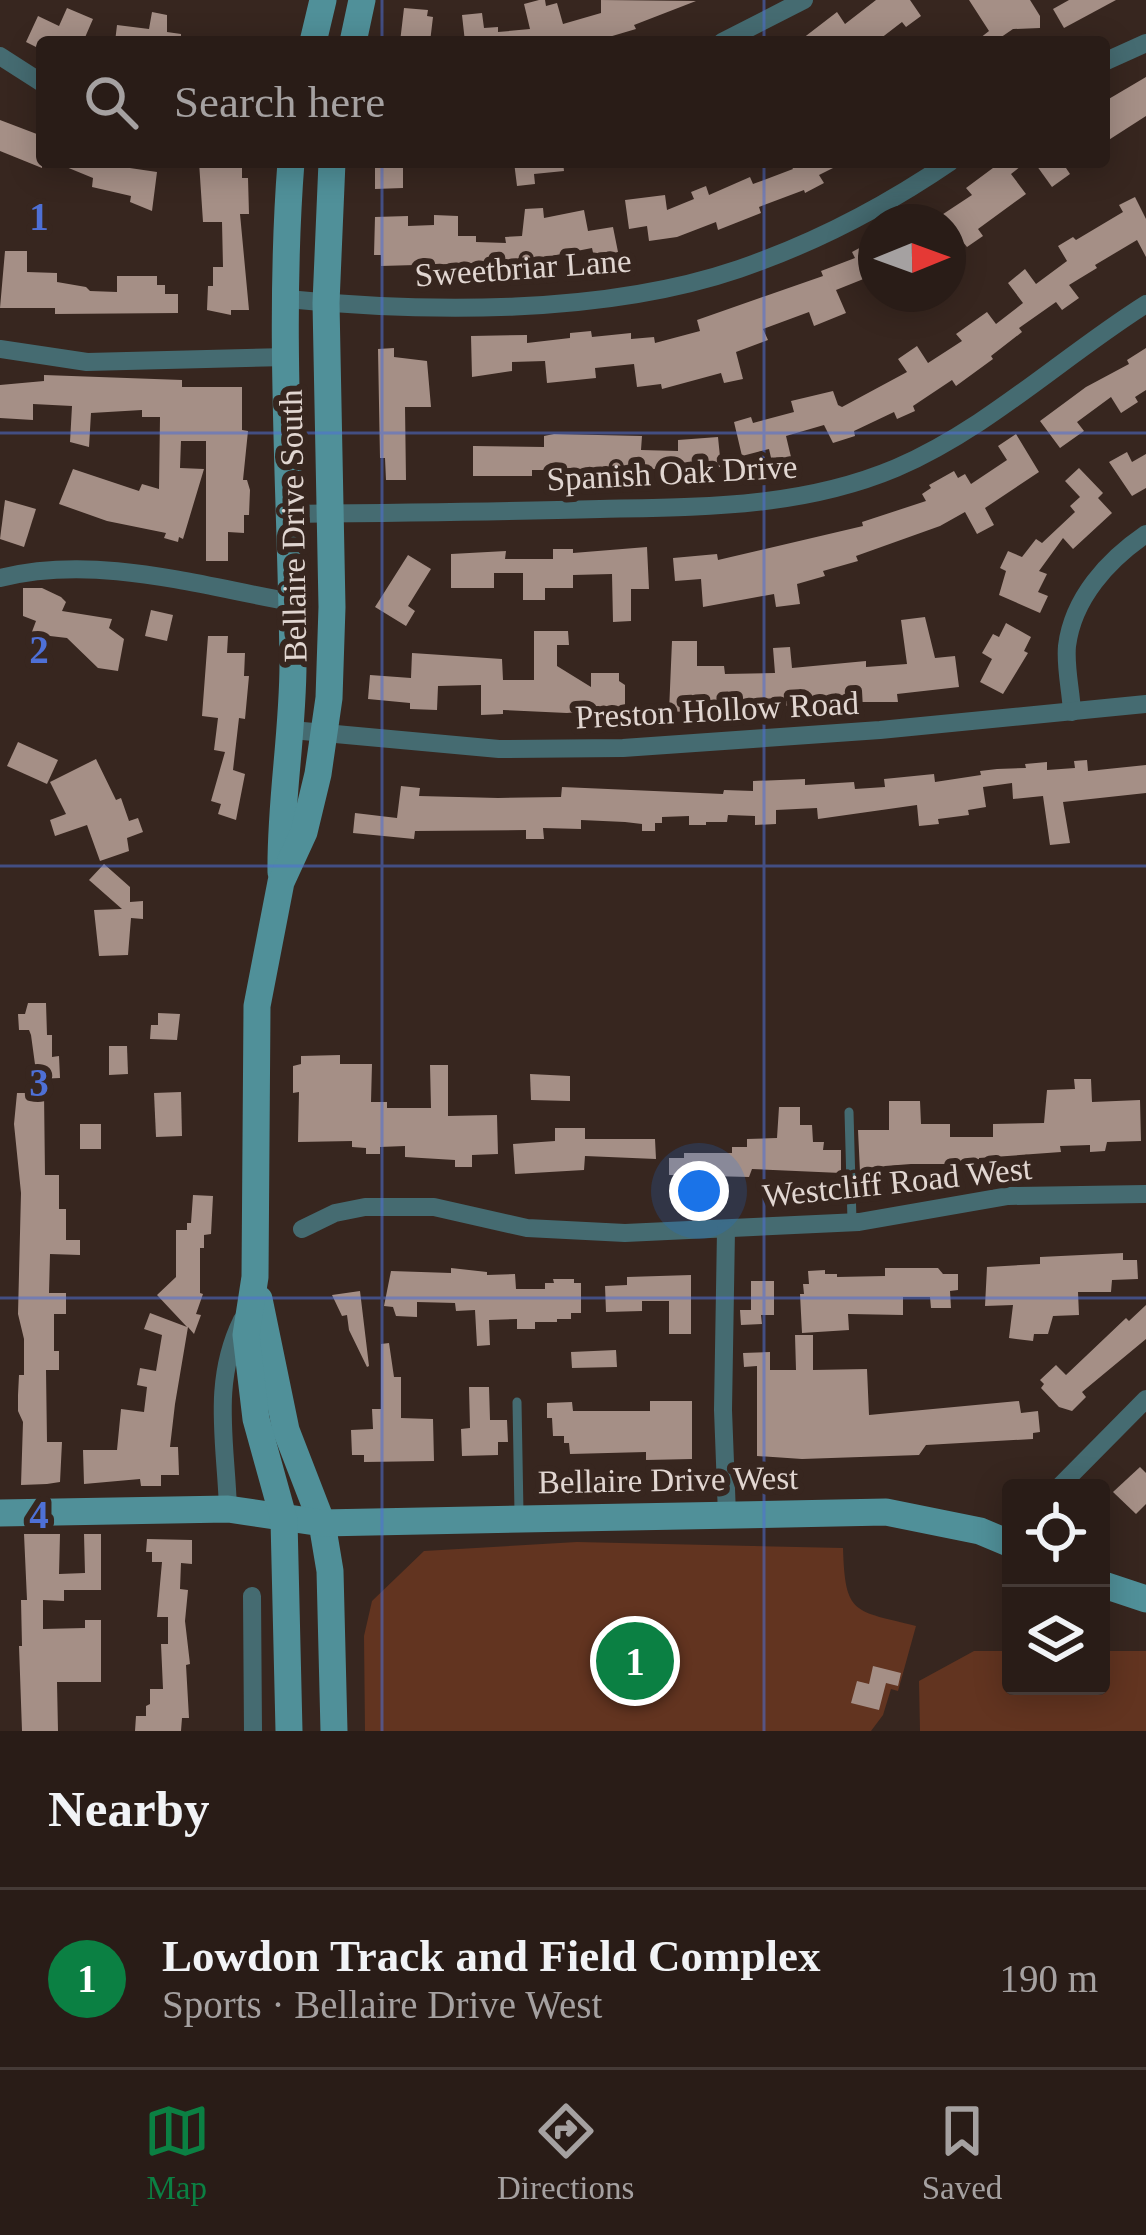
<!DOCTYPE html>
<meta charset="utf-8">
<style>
:root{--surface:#291c17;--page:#352924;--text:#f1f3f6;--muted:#a5a1a1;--line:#453a36;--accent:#0b8043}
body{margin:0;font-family:Georgia,serif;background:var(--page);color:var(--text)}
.controls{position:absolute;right:36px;bottom:36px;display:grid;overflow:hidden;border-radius:12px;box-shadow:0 6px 30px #0003}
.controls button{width:108px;height:108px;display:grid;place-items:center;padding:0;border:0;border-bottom:3px solid var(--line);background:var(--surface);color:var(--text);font:60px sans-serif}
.compass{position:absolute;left:858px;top:204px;width:108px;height:108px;border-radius:50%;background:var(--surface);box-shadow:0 6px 30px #0003;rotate:89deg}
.you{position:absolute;left:699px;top:1191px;width:42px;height:42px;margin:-30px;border:9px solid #fff;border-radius:50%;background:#1a73e8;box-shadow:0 0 0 18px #1a73e833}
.badge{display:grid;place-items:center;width:78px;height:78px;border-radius:50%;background:var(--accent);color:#fff;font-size:39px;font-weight:700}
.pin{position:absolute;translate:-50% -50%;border:6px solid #fff;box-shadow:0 3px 12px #0006}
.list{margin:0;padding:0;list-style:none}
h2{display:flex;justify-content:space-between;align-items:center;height:156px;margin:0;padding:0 48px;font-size:51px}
h2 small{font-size:39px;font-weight:400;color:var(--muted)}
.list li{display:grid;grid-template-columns:78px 1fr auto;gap:36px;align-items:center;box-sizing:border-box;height:180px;padding:0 48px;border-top:3px solid var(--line)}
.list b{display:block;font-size:45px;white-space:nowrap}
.list p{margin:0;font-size:39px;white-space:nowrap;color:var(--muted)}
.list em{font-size:39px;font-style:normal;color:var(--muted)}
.icon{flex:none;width:66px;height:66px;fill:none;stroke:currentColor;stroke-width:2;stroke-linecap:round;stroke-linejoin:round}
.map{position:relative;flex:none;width:1146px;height:1731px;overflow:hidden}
.search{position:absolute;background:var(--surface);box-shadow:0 6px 30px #0003;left:36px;right:36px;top:36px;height:132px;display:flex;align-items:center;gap:30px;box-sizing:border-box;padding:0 42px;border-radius:12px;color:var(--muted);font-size:45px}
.sheet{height:336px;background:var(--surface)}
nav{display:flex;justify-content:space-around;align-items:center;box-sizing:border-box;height:168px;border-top:3px solid var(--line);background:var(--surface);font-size:33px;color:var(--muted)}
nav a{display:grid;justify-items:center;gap:6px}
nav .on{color:var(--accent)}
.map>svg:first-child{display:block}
</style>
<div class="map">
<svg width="1146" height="1731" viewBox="0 0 1146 1731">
<rect width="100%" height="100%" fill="#37261f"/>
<g fill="#623420">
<path d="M577,1542L843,1548C845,1616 854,1610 916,1626L898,1691L891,1689L883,1715L871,1731H365L364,1636L372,1601L424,1551Z"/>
<polygon points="974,1651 1011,1651 1011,1686 1101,1686 1101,1651 1146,1651 1146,1731 920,1731 919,1681"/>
</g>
<g fill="#a58f86">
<polygon points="539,0 545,0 546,6 557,3 563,24 601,13 601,0 696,1 634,25 636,29 592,42 465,42 462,15 482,13 484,28 498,27 498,32 530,29 524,4"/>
<polygon points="876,0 910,0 921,16 906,27 902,22 876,42 798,42 837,12 845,24"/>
<polygon points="969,0 1030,0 1040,16 1040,28 1013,29 994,42 975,42 989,31"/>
<polygon points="1069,0 1116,0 1064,28 1053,9"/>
<polygon points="67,8 93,19 83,42 42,42 42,50 26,42 38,16 59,26"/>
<polygon points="404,8 428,10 427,16 433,17 430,42 400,42"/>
<polygon points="152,12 167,15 167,32 181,34 181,42 115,42 117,25 149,29"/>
<polygon points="1146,77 1146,116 1104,143 1107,100"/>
<polygon points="0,120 42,136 42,168 0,151"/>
<polygon points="54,162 89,162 157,172 152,211 130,202 131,196 92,187 93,178"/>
<polygon points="199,162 242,167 242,178 248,178 249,214 240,214 249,310 231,310 231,315 207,310 208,286 213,286 213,267 223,267 222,222 203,222"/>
<polygon points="375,162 403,162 403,188 375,189"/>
<polygon points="514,162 563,162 564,171 534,174 535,184 517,186"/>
<polygon points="789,162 845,162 819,175 824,183 805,193 804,190 759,207 761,213 718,230 716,222 677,237 649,241 647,226 629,229 625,200 665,195 667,210 694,199 691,192 706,186 709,195 750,177 753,184 793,169"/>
<polygon points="1001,162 1026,162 1011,174 1026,194 978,229 983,236 967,247 963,242 948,252 948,222 931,222 972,195 966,188"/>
<polygon points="1034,162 1062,162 1070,174 1052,187"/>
<polygon points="1135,197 1146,219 1146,257 1137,240 1095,265 1097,268 1069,285 1079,298 1062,310 1056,302 1019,328 1022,332 991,356 993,359 956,386 952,380 913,406 915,411 897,419 894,412 854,431 855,436 833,443 824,425 786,436 791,457 772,462 769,449 742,456 734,422 751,417 753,423 794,412 791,401 833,391 838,405 842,407 907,372 898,359 917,346 928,363 962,341 956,334 987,312 996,324 1023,303 1008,283 1025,269 1036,284 1067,261 1058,246 1073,237 1076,240 1123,212 1119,205"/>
<polygon points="543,208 544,218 584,210 588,231 613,227 618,252 594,257 592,248 551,256 552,261 381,266 381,255 374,255 375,217 408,216 408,226 434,225 434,215 458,216 458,236 476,236 476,242 506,243 505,237 522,236 525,209"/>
<polygon points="876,239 876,274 836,290 846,313 814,326 809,312 763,329 768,340 736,352 743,379 724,383 721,373 662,389 661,384 637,387 634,364 595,368 596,378 547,383 545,361 512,362 512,371 472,377 471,336 527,335 527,343 570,338 570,333 591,331 592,337 631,333 631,339 654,337 655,343 700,331 697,320 823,276 821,271 855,258 852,252"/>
<polygon points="5,251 27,251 27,272 57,273 57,282 86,287 90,291 117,292 117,276 157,276 157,285 165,285 165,294 178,294 178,313 55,314 55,308 0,308"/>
<polygon points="394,348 394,357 427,361 431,407 405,407 406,480 386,480 385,458 380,458 378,349"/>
<polygon points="1146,348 1146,390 1135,397 1138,402 1121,413 1111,397 1077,422 1084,431 1060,448 1040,421 1086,387 1129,364 1127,360"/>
<polygon points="44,375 182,380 182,387 242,387 242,430 248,431 243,480 247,480 250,490 249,515 244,515 244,533 228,532 228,561 206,561 206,441 181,441 180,468 204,469 183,539 179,537 178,542 164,538 166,533 107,521 59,504 73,469 139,491 142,484 159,489 160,417 142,417 142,410 91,413 89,447 70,442 72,406 33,404 33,420 0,418 0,385 44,381"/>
<polygon points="554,434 642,436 641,450 678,451 678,440 718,437 721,467 651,469 650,475 580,476 579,470 532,470 532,476 473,476 473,446 544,447 544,436"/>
<polygon points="1016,434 1039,472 985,508 994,525 977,534 965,512 940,526 856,556 858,561 823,571 825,576 797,584 800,604 776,607 774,594 703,607 701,579 675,581 673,558 717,554 718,560 863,526 862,522 926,501 922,494 931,488 929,485 954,471 958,478 965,474 971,484 1007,460 998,446"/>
<polygon points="1127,452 1132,462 1146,454 1146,488 1132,496 1109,462"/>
<polygon points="1079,468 1103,493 1098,498 1112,513 1073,549 1063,538 1039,571 1047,574 1038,592 1048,596 1040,613 999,595 1006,571 1000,568 1008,551 1022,557 1036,539 1042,543 1075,512 1070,506 1080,497 1065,481"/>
<polygon points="5,500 36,509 24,547 0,539"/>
<polygon points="647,547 649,589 631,589 631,621 613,622 612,574 573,575 573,588 545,588 545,600 523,600 523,573 494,573 494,588 451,588 451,554 506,551 505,559 553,559 553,549 573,549 573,553"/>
<polygon points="408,555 431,569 408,606 415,611 406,626 375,607"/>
<polygon points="23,588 42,588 61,597 66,602 62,611 112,619 109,628 124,639 118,671 98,668 67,638 50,636 48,643 30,637 36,621 23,616"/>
<polygon points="151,610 173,615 167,641 145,636"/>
<polygon points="925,617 935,658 955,656 959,687 897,694 898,702 862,702 861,697 831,699 832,709 811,710 811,704 763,707 763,712 745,712 744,705 728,703 695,703 695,711 669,712 672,641 697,641 697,666 724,666 725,674 775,673 773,648 790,647 792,668 866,661 866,667 907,664 901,620"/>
<polygon points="1006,623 1031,637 1024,651 1028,653 1003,694 980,682 992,659 982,653 993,634 999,637"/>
<polygon points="534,631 568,631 569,645 557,645 557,666 591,687 591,673 619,673 619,681 625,685 625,708 567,713 503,710 503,714 481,715 481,685 438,686 437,710 410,709 410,703 368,699 370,675 411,678 412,653 502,659 503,680 534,680"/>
<polygon points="208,636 228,636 227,653 245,653 244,676 249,676 245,719 239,718 233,770 245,774 236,820 218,814 221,804 211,801 225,752 214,750 218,718 202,716"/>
<polygon points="18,742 58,760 47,784 7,766"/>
<polygon points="96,759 116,800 121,798 129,821 138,818 143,832 127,838 129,851 100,861 87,825 55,836 50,820 66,814 50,782"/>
<polygon points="1087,760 1088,771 1146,765 1146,793 1063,802 1070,843 1050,845 1043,796 1013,799 1012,783 983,787 986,807 968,810 969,815 938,819 939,824 919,826 917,805 818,819 817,808 776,810 776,824 755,825 755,816 728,815 727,822 706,822 706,825 689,825 689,816 662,817 662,823 655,823 655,831 642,831 642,824 625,822 581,820 581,829 543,828 544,839 526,839 526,830 415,831 414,839 353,833 355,813 397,818 401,786 420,788 419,796 498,798 561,797 562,787 723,794 724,790 753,791 753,781 805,779 805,785 854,782 855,789 885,787 884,779 934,774 935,782 981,775 980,771 997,769 1026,768 1025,764 1047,762 1047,770 1075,768 1074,761"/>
<polygon points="104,864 130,887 130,902 143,901 143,919 131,918 128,955 99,956 94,910 122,909 89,880"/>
<polygon points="28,1003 46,1003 47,1035 52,1035 52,1057 59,1056 60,1078 37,1079 31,1035 29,1030 19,1030 18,1014 25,1014"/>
<polygon points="158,1013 180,1014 177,1040 150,1039 151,1025 158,1025"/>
<polygon points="109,1046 127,1046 128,1074 109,1075"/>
<polygon points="340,1055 340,1064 372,1064 371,1102 387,1102 387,1108 431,1108 430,1065 448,1065 448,1116 497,1115 498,1154 472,1155 472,1167 455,1167 455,1160 405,1157 405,1146 380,1147 380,1154 366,1154 366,1148 352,1147 352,1141 298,1142 299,1092 293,1093 293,1066 301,1064 301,1056"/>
<polygon points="530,1074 570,1076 570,1101 531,1100"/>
<polygon points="1074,1079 1091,1079 1092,1102 1140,1100 1141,1141 1107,1142 1105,1151 1090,1152 1090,1145 1060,1146 1061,1152 979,1158 979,1164 911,1164 885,1166 879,1168 879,1172 860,1172 858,1130 889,1130 889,1101 920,1101 921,1124 950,1124 950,1137 993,1137 993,1124 1044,1123 1047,1090 1075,1089"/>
<polygon points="181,1092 182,1136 156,1137 154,1093"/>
<polygon points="17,1093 44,1093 45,1175 59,1175 59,1209 66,1209 66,1240 80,1240 80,1255 50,1254 49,1293 66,1293 66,1314 54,1314 54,1351 59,1351 59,1370 46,1370 47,1442 62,1442 60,1482 47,1484 21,1485 23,1422 18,1411 18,1395 19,1375 24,1375 24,1339 18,1314 21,1193 14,1124"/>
<polygon points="779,1107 800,1107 800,1125 812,1125 813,1142 824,1142 823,1150 841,1150 841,1173 752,1169 749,1177 669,1175 669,1158 684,1158 684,1153 732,1153 732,1147 747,1147 747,1139 777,1138"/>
<rect x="80" y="1124" width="21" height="25"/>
<polygon points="555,1128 585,1128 585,1139 655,1139 656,1159 585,1156 584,1170 515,1174 513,1144 555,1141"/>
<polygon points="193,1195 213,1196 211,1234 204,1235 204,1248 200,1248 200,1293 203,1294 196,1314 201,1315 194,1334 188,1327 175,1404 170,1447 178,1447 179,1475 161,1475 161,1486 141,1486 140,1479 84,1484 83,1450 117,1450 121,1409 144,1412 147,1387 137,1385 140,1368 156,1371 162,1335 144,1329 150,1313 187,1327 157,1295 176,1277 176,1230 187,1230 187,1223 191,1223"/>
<polygon points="1123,1253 1123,1260 1137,1260 1138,1279 1112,1280 1111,1292 1078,1292 1079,1315 1053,1316 1048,1334 1034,1334 1033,1341 1009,1338 1013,1305 985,1306 987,1267 1040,1264 1040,1257"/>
<polygon points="451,1268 487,1272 487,1275 515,1274 516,1289 545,1289 545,1283 554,1283 553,1279 574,1279 574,1283 581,1283 581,1313 571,1313 571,1319 557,1319 557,1322 535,1322 535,1329 517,1329 517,1319 489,1320 490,1345 477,1346 475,1310 456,1311 455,1303 417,1302 417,1317 396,1316 393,1307 384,1306 391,1271 451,1273"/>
<polygon points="885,1268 938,1268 943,1274 958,1274 958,1290 950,1291 951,1308 931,1308 930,1297 903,1297 903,1315 848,1314 849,1330 802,1333 800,1294 804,1294 803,1284 809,1284 808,1271 825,1270 825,1274 837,1274 837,1277 885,1276"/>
<polygon points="691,1275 691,1334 669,1334 669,1301 642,1301 642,1311 606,1312 605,1286 627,1285 627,1277"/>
<polygon points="751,1281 774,1281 774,1315 761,1315 762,1324 741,1325 740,1310 751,1310"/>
<polygon points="360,1291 369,1366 367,1367 349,1330 347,1315 342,1316 332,1295"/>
<polygon points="1146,1305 1146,1339 1082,1392 1086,1397 1072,1411 1059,1407 1041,1388 1044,1384 1040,1380 1056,1365 1066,1375 1126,1318 1129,1321"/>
<polygon points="795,1335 813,1335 813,1370 867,1369 869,1415 1019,1401 1021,1413 1038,1411 1040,1432 1033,1433 1033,1439 926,1445 919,1455 802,1459 757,1456 757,1366 744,1367 743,1353 770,1352 770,1370 796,1370"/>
<polygon points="389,1343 394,1377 401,1377 401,1418 433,1419 434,1461 364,1462 364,1455 352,1455 351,1430 373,1429 372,1409 381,1409 381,1344"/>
<polygon points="616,1350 617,1367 572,1368 571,1352"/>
<polygon points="469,1387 489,1387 490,1420 507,1420 508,1442 498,1442 498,1455 462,1456 461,1429 470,1428"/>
<polygon points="650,1401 692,1401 692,1459 646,1460 646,1452 570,1454 569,1443 564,1443 564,1436 553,1436 552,1418 547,1418 547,1403 572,1402 573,1411 650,1411"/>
<polygon points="1140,1467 1146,1473 1146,1504 1136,1514 1113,1492"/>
<polygon points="24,1534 60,1534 59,1574 85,1573 84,1534 101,1534 101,1590 64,1590 64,1601 43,1600 43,1629 85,1628 85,1620 101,1620 101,1682 57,1682 58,1731 22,1731 19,1646 22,1646 21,1600 27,1600"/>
<polygon points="147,1539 192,1540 192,1564 181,1563 180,1589 188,1590 185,1621 190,1664 186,1665 189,1718 182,1718 181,1731 135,1731 136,1716 146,1716 146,1706 150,1704 150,1689 163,1689 161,1644 168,1644 168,1617 157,1617 162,1562 152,1562 152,1552 146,1552"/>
<polygon points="873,1666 901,1673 898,1686 886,1683 879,1710 851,1703 857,1681 869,1684"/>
</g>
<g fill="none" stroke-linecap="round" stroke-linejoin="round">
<g stroke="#456b71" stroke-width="9">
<polyline points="849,1112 852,1221"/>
<polyline points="517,1402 519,1513"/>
</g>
<g stroke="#456b71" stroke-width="18">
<polyline points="722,42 804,0"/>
<polyline points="0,56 42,83"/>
<polyline points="1104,62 1146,43"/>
<path d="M287,299C428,313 604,315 739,269C815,243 884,207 950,162"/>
<polyline points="0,349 87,362 287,357"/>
<path d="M291,514C394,513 497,512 600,509C701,507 801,508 896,468C987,429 1062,357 1146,304"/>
<path d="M0,578C96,554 196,585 292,602"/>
<path d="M1072,712C1071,691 1065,667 1067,646C1073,598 1108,560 1146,534"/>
<polyline points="292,730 499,749 623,748 880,730 1146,704"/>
<polyline points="302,1229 335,1213 365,1207 434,1207 527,1228 625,1233 859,1222 1008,1196 1146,1194"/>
<polyline points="726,1230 723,1410 727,1515"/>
<polyline points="1058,1488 1146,1399"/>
<path d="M228,1509C226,1443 211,1383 242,1320"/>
<polyline points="252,1596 253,1731"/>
</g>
<g stroke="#509099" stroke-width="27">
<polyline points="313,42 323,0"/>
<polyline points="353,42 362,0"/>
<path d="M281,872C280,802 293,734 293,663C291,497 278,328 291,162"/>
<polyline points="259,1299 286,1430 322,1523 330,1571 334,1731"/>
<polyline points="0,1513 228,1509 322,1523 886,1512 980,1531 1011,1544"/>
<polyline points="1101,1584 1146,1599"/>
<polyline points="289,1731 284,1520 256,1419 246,1335 255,1277 257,1006 281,882 304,832 318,774 329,698 332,607 326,303 332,162"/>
</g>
</g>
<path fill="none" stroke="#4e70d6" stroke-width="3" stroke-opacity="0.55" d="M382,0V42M764,0V42M382,162V1731M764,162V1731M0,433H1146M0,866H1146M0,1298H1146"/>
<g text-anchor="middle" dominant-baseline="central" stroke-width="12" stroke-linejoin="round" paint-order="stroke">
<g font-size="33" fill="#e1d6d1" stroke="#37261f">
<text transform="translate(523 268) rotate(-4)">Sweetbriar Lane</text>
<text transform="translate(672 473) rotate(-3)">Spanish Oak Drive</text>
<text transform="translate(293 526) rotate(-91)">Bellaire Drive South</text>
<text transform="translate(717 710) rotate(-3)">Preston Hollow Road</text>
<text transform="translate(897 1182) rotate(-6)">Westcliff Road West</text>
<text transform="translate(668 1480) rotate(-1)">Bellaire Drive West</text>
</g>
</g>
<g font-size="39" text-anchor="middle" font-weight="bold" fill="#4e70d6" stroke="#37261f" stroke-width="12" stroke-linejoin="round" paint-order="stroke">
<text x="39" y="230">1</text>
<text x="39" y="663">2</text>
<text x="39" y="1096">3</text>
<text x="39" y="1528">4</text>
</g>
</svg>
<div class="controls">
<button><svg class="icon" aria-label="locate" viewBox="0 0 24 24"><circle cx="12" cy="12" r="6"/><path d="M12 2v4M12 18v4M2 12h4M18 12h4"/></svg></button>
<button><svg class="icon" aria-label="layers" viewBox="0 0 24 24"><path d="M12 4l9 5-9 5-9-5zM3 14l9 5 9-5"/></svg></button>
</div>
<svg class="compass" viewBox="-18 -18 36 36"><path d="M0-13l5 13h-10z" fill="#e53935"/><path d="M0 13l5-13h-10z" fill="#a5a1a1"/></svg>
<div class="you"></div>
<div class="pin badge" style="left:635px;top:1661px">1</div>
<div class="search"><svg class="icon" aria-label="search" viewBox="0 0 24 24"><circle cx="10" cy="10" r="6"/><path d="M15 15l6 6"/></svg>Search here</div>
</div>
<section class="sheet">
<h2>Nearby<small></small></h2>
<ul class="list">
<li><span class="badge">1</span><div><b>Lowdon Track and Field Complex</b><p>Sports · Bellaire Drive West</p></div><em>190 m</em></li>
</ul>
</section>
<nav>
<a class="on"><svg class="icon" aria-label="map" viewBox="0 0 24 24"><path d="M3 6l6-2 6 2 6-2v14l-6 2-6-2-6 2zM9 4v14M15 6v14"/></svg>Map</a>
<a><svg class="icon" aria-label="directions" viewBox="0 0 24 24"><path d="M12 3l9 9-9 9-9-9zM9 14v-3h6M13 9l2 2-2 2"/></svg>Directions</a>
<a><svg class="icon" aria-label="saved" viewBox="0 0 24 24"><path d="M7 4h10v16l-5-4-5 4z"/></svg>Saved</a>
</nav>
